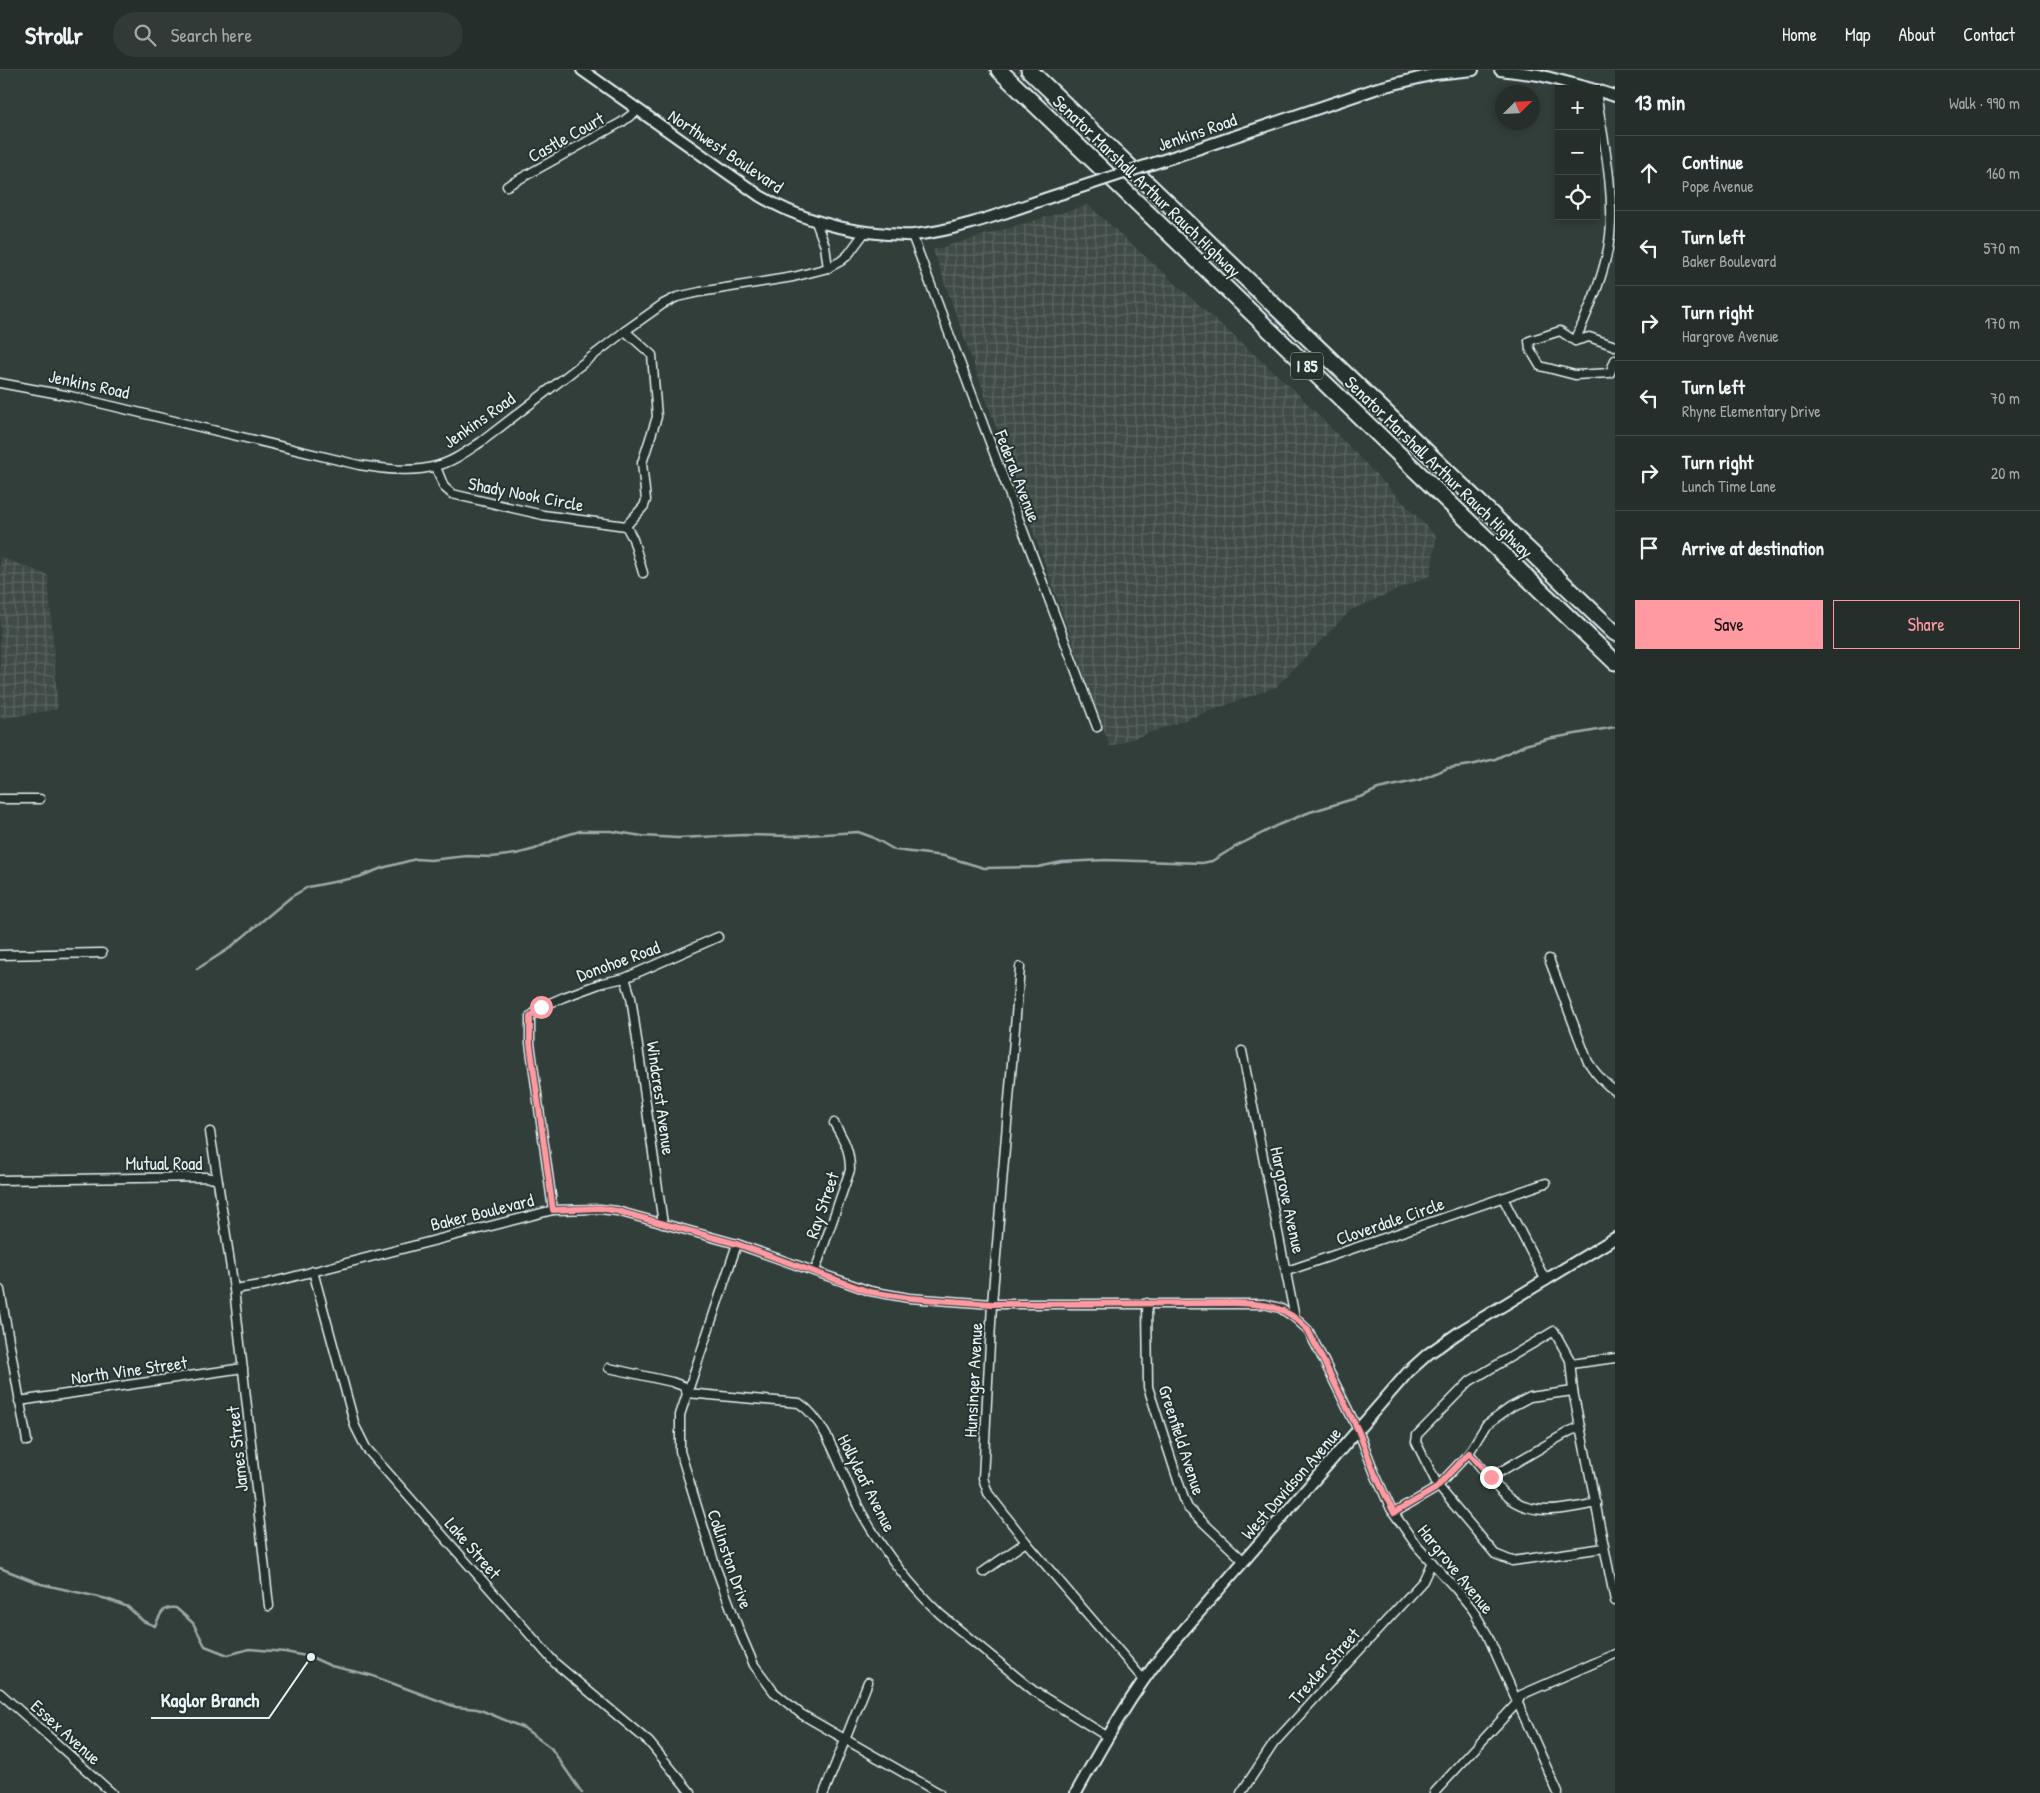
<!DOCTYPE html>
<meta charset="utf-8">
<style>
:root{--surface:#262e2b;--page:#323a37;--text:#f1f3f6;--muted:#a4a8a9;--line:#424a47;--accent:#ff9aa2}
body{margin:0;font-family:"Patrick Hand",sans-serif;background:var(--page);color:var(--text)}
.controls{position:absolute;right:15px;top:15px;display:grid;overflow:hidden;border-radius:0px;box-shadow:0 2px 8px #0003}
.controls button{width:45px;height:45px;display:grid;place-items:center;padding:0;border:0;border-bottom:1px solid var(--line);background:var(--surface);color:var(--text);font:25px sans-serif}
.compass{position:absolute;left:1495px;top:15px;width:45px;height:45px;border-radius:50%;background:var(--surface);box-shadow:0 2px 8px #0003;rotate:66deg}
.stop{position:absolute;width:15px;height:15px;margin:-11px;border:4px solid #ff9aa2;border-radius:50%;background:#fff}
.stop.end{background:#ff9aa2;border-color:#fff;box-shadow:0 1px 5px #0008}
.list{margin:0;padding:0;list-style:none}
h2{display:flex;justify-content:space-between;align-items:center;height:65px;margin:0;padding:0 20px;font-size:21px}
h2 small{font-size:16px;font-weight:400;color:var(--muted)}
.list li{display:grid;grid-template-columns:32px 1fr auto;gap:15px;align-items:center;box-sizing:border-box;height:75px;padding:0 20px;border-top:1px solid var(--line)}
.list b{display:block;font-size:19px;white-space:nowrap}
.list p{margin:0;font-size:16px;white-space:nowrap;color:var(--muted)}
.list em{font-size:16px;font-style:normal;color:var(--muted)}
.actions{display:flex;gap:10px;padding:15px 20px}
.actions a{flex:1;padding:11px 0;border:1px solid var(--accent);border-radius:0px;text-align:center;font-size:18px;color:var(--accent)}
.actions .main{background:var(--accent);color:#111}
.icon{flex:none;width:28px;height:28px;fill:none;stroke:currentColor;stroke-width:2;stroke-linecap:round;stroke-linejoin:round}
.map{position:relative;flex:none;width:1615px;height:1723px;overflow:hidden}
header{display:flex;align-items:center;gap:30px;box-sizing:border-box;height:70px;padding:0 25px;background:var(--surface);border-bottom:1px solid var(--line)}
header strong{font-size:24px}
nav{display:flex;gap:28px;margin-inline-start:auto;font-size:18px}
.search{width:350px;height:45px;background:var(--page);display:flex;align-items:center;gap:12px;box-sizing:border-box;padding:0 18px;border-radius:28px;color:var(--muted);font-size:19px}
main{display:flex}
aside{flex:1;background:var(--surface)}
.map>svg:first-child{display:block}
</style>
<header>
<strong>Strollr</strong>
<div class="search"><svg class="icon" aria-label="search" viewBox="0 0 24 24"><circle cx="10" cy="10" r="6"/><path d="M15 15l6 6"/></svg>Search here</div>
<nav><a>Home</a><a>Map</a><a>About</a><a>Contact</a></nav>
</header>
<main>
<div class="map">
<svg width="1615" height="1723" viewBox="0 0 1615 1723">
<defs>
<pattern id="industrial-grid" width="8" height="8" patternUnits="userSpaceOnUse" patternTransform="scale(1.25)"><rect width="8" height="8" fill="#3f4b46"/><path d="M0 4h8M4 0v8" fill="none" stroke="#5b6561"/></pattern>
</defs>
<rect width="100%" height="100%" fill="#323e39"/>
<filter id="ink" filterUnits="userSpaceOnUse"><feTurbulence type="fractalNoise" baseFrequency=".02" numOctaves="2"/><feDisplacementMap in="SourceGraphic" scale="10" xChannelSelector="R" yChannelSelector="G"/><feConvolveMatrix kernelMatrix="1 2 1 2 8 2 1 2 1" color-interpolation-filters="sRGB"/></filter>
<g filter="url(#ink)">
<g fill="url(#industrial-grid)">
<polygon points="1088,135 1296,322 1436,466 1431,505 1351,540 1276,617 1110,677 933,180"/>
<polygon points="0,487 48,505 58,639 0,649"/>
</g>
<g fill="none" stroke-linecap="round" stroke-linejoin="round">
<g stroke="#9ea9ab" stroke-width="2.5">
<polyline points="197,899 227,880 291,827 308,817 359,807 382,798 416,789 430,790 467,786 492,787 516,784 535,779 560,767 580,761 611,761 642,766 678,768 744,765 793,766 858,762 872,767 895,780 944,786 984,798 1038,797 1062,792 1106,790 1202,793 1212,791 1235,777 1278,755 1310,742 1363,726 1378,719 1419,710 1448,698 1471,695 1495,689 1525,675 1547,669 1615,657"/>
<path d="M0,1498L41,1514L107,1529L128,1537L143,1551L155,1556C160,1545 162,1536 176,1538L193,1553L205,1576L228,1585L249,1579L285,1582L311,1587L331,1596L370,1605L456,1637L477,1639L483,1641L524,1658L551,1678L582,1723"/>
</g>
<defs>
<g id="minor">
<polyline points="507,116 622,52 638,40"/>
<polyline points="816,152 825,176 828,198"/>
<polyline points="912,165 1097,657"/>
<polyline points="625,261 652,285 657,347 642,393 646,430 644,436 626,456"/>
<path d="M1575,271C1589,239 1606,202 1610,166C1615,120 1603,68 1596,22"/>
<polyline points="1615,276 1589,267 1575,271 1560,261 1529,271 1530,279 1540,296 1575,305 1610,303 1615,290"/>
<path d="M0,313L70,326L359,395C384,399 412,403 436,396C453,392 467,381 481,372L625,261L663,234L677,227L700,222L793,207L828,198L841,191L848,185L865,162"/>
<polyline points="436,397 444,417 452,424 543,445 626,456 633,469 643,503"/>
<polyline points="0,729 40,729"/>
<polyline points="0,885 102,883"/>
<path d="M1549,889L1588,992C1596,1004 1603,1013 1615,1021"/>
<polyline points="1020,897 992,1234 983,1408 988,1423 1026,1472 1143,1609"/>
<polyline points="625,908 631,927 663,1154"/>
<polyline points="1242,981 1295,1248 1308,1260 1324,1291 1358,1360 1375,1404 1391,1439 1416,1475 1456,1519 1473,1540 1487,1564 1558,1723"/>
<polyline points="210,1062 218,1112"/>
<polyline points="0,1110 205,1107 215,1109 218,1112 234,1219 269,1536"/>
<polyline points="1503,1128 1546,1211"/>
<polyline points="553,1140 530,973 530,947 541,937 564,927 602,913 625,908 718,867"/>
<polyline points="737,1174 680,1345 680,1381 716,1498 739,1560 754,1595 774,1622 801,1644 939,1723"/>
<polyline points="313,1201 355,1356 366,1378 555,1593 649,1672 691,1723"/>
<path d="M815,1201L850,1100C850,1079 844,1070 834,1053"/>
<polyline points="1287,1201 1546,1113"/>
<polyline points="234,1219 261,1215 553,1140 600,1139 617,1141 737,1174 870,1221 909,1228 992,1234 1264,1234 1280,1238 1295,1248"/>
<polyline points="0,1220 27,1371"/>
<polyline points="1147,1233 1148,1317 1184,1429 1188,1438 1244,1491"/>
<polyline points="1571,1294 1615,1288"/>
<path d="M609,1298L672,1312L683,1316L687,1323L799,1333C829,1352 842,1406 859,1438C880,1477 908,1513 940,1544L1034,1621L1108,1667"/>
<polyline points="19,1331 243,1298"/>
<path d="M1469,1383C1480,1396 1497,1419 1510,1429C1535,1447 1568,1439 1596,1433"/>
<polyline points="1491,1407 1570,1361 1580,1357"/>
<polyline points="1394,1443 1435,1419 1469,1383 1486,1355 1511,1337 1530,1327 1573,1321"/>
<polyline points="1604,1478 1512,1491 1495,1484 1438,1416 1416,1372 1417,1365 1470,1311 1554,1261 1570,1290 1573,1321 1615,1531"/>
<polyline points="983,1502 1026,1472"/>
<polyline points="0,1623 112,1723"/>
<polyline points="824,1723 868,1612"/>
<polyline points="1241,1723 1274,1673 1423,1511 1432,1492"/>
<polyline points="1434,1723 1518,1632 1521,1625 1615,1584"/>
</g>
<g id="tertiary">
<path d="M582,0L760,126C799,149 842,161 887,164C896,164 905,166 914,165C967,159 1018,137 1069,121"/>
<polyline points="1500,0 1539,5 1592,19"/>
<polyline points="1596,20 1615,26"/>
<polyline points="1176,86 1378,18 1435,4 1473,0"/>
<path d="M1076,1723C1103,1675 1129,1627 1163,1584L1409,1301L1428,1284L1461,1261L1615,1168"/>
</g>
<g id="motorway">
<polyline points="999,0 1615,592"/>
<polyline points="1029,0 1615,563"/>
</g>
</defs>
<use href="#minor" stroke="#e8f1f8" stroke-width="11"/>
<use href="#tertiary" stroke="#e8f1f8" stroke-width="14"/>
<use href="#motorway" stroke="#e8f1f8" stroke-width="19"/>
<use href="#minor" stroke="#26332d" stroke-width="8"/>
<use href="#tertiary" stroke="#26332d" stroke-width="10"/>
<use href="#motorway" stroke="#26332d" stroke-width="15"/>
<defs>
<polyline id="tertiary-bridge" points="1069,121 1176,86"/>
</defs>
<use href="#tertiary-bridge" stroke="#e8f1f8" stroke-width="14" stroke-linecap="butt"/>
<use href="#tertiary-bridge" stroke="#26332d" stroke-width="10"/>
</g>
</g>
<g fill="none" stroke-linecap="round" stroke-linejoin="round" filter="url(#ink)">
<path stroke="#ff9aa2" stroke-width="6" d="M541,937L530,947V973L553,1140L600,1138L617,1141L737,1174L870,1222L909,1228L992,1234L1231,1233C1264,1234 1285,1234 1308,1260L1358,1360L1375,1404L1394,1443L1435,1419L1469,1383L1491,1407"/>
</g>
<g text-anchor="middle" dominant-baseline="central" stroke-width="4" stroke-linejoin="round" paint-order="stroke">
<rect fill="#26332d" stroke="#aeb8bb" stroke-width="1" x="1291" y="282.5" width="32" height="27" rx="4"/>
<g font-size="16" font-weight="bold" fill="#e8f1f8">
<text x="1307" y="296">I 85</text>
</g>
<g font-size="18" fill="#e8f1f8" stroke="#26332d">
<text transform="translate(1197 62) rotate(-19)">Jenkins Road</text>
<text transform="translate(566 67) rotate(-29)">Castle Court</text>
<text transform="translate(726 81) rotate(34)">Northwest Boulevard</text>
<text transform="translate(1147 116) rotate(44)">Senator Marshall Arthur Rauch Highway</text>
<text transform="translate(89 314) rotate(12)">Jenkins Road</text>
<text transform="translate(479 350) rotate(-35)">Jenkins Road</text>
<text transform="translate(1439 397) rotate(44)">Senator Marshall Arthur Rauch Highway</text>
<text transform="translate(1018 406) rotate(69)">Federal Avenue</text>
<text transform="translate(526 424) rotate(11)">Shady Nook Circle</text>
<text transform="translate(618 891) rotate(-20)">Donohoe Road</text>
<text transform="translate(661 1028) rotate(82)">Windcrest Avenue</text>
<text x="164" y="1093">Mutual Road</text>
<text transform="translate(1288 1130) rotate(78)">Hargrove Avenue</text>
<text transform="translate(822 1135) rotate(-71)">Ray Street</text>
<text transform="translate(482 1142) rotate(-14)">Baker Boulevard</text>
<text transform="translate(1390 1151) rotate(-19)">Cloverdale Circle</text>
<text transform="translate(129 1300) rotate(-8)">North Vine Street</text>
<text transform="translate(973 1310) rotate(-87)">Hunsinger Avenue</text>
<text transform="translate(1182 1370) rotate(72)">Greenfield Avenue</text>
<text transform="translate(237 1379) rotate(-96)">James Street</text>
<text transform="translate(867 1413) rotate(63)">Hollyleaf Avenue</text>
<text transform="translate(1291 1413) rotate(-49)">West Davidson Avenue</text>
<text transform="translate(473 1478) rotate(49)">Lake Street</text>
<text transform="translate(730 1489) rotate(71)">Collinston Drive</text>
<text transform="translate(1456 1499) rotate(51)">Hargrove Avenue</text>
<text transform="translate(1324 1596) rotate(-48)">Trexler Street</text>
<text transform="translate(66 1662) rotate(42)">Essex Avenue</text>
</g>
</g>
<path fill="none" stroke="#e8f1f8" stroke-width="2" d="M311 1587L269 1648H151"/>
<circle fill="#e8f1f8" stroke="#26332d" stroke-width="2" cx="311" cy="1587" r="5"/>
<g font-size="19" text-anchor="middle" font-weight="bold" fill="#e8f1f8" stroke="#26332d" stroke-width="4" stroke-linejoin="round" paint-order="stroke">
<text x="210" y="1637">Kaglor Branch</text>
</g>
</svg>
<div class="controls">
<button>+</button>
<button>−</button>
<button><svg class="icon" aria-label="locate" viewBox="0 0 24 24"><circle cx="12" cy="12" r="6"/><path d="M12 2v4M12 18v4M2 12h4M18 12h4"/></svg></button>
</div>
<svg class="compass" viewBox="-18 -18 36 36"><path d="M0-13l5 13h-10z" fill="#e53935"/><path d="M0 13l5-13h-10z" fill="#a4a8a9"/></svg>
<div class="stop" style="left:541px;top:937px"></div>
<div class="stop end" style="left:1491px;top:1407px"></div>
</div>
<aside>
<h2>13 min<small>Walk · 990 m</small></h2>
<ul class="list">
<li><svg class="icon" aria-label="ahead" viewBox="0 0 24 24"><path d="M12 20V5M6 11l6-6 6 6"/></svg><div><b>Continue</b><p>Pope Avenue</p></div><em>160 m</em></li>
<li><svg class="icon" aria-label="left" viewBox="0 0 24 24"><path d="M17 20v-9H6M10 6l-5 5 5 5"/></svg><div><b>Turn left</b><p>Baker Boulevard</p></div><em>570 m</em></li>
<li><svg class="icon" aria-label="right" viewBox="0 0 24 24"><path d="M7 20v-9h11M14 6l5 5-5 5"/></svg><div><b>Turn right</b><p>Hargrove Avenue</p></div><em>170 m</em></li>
<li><svg class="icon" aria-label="left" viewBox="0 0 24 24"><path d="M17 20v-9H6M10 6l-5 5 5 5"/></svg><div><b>Turn left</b><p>Rhyne Elementary Drive</p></div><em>70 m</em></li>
<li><svg class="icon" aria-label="right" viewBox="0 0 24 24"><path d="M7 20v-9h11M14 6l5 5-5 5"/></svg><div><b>Turn right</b><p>Lunch Time Lane</p></div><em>20 m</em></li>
<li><svg class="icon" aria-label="arrive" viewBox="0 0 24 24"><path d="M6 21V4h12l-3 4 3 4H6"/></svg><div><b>Arrive at destination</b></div></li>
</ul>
<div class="actions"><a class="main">Save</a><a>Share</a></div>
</aside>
</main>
